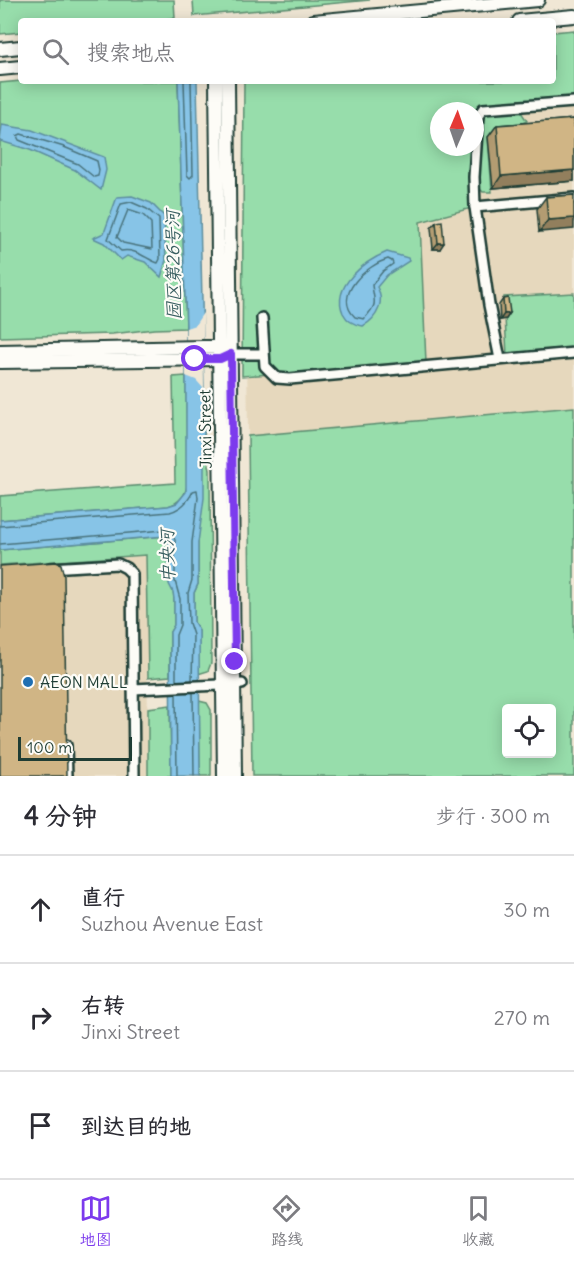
<!DOCTYPE html>
<html lang="zh">
<meta charset="utf-8">
<style>
:root{--surface:#fff;--page:#f7f7f7;--text:#2b2b33;--muted:#7c7c81;--line:#e1e1e2;--accent:#7c3aed}
body{margin:0;font-family:Delius,"LXGW WenKai TC",sans-serif;background:var(--page);color:var(--text)}
.controls{position:absolute;right:18px;bottom:18px;display:grid;overflow:hidden;border-radius:6px;box-shadow:0 3px 15px #0003}
.controls button{width:54px;height:54px;display:grid;place-items:center;padding:0;border:0;border-bottom:2px solid var(--line);background:var(--surface);color:var(--text);font:30px sans-serif}
.compass{position:absolute;left:430px;top:102px;width:54px;height:54px;border-radius:50%;background:var(--surface);box-shadow:0 3px 15px #0003;rotate:2deg}
.scale{position:absolute;left:18px;bottom:15px;width:114px;box-sizing:border-box;padding-left:6px;border:3px solid #1f3d34;border-top:0;font-size:16px;line-height:21px;white-space:nowrap;color:#1f3d34;-webkit-text-stroke:4px #fdfcf7;paint-order:stroke}
.stop{position:absolute;width:18px;height:18px;margin:-14px;border:4px solid #7c3aed;border-radius:50%;background:#fff}
.stop.end{background:#7c3aed;border-color:#fff;box-shadow:0 2px 6px #0008}
.list{margin:0;padding:0;list-style:none}
h2{display:flex;justify-content:space-between;align-items:center;height:78px;margin:0;padding:0 24px;font-size:26px}
h2 small{font-size:20px;font-weight:400;color:var(--muted)}
.list li{display:grid;grid-template-columns:39px 1fr auto;gap:18px;align-items:center;box-sizing:border-box;height:108px;padding:0 24px;border-top:2px solid var(--line)}
.list b{display:block;font-size:22px;white-space:nowrap}
.list p{margin:0;font-size:20px;white-space:nowrap;color:var(--muted)}
.list em{font-size:20px;font-style:normal;color:var(--muted)}
.icon{flex:none;width:33px;height:33px;fill:none;stroke:currentColor;stroke-width:2;stroke-linecap:round;stroke-linejoin:round}
.map{position:relative;flex:none;width:574px;height:776px;overflow:hidden}
.search{position:absolute;background:var(--surface);box-shadow:0 3px 15px #0003;left:18px;right:18px;top:18px;height:66px;display:flex;align-items:center;gap:15px;box-sizing:border-box;padding:0 21px;border-radius:6px;color:var(--muted);font-size:22px}
.sheet{height:402px;background:var(--surface)}
nav{display:flex;justify-content:space-around;align-items:center;box-sizing:border-box;height:84px;border-top:2px solid var(--line);background:var(--surface);font-size:16px;color:var(--muted)}
nav a{display:grid;justify-items:center;gap:3px}
nav .on{color:var(--accent)}
.map>svg:first-child{display:block}
</style>
<div class="map">
<svg width="574" height="776" viewBox="0 0 574 776">
<rect width="100%" height="100%" fill="#f0e7d5"/>
<filter id="ink" filterUnits="userSpaceOnUse"><feTurbulence type="fractalNoise" baseFrequency=".0167" numOctaves="2"/><feDisplacementMap in="SourceGraphic" scale="12" xChannelSelector="R" yChannelSelector="G"/><feConvolveMatrix kernelMatrix="1 2 1 2 8 2 1 2 1" color-interpolation-filters="sRGB"/></filter>
<g filter="url(#ink)">
<g fill="#e6d8bd" fill-rule="evenodd">
<path d="M574,63V407L248,436L244,94L384,81H553ZM439,111H475V147H439Z"/>
<polygon points="147,555 148,776 0,776 0,565"/>
</g>
<g fill="#97ddab" stroke="#5b8d70" stroke-width="1.5" fill-rule="evenodd">
<polygon points="0,0 174,0 175,18 138,21 21,21 21,32 0,34"/>
<polygon points="193,0 370,0 194,16"/>
<path d="M574,30V104L519,109L527,121L488,137L492,192H483L477,186L475,207L420,222L426,363L242,376L244,81H553V32ZM439,111H475V147H439Z"/>
<polygon points="21,81 178,81 186,328 154,329 112,334 0,337 0,83"/>
<polygon points="574,293 574,352 507,356 504,297"/>
<path d="M186,376L187,486C185,496 179,503 168,506L0,520V496L175,483L173,377Z"/>
<path d="M574,407V776H252L248,436ZM506,708H552V754H506Z"/>
<polygon points="203,415 205,415 204,438 210,470 211,663 208,671 198,674 199,631 194,622 194,593 198,584 198,543"/>
<polygon points="166,536 169,541 174,599 174,625 170,632 170,676 148,678 146,555 0,565 0,550"/>
<polygon points="199,701 207,703 211,710 211,776 200,776"/>
<polygon points="170,705 171,776 148,776 148,708"/>
</g>
<g fill="#87c4e7" stroke="#5d8e9f" stroke-width="1.5">
<polygon points="178,81 197,81 204,389 204,498 198,543 198,584 194,593 194,622 199,631 200,776 171,776 170,632 174,625 174,599 173,592 169,584 168,538 165,536 0,550 0,520 168,506 177,503 186,492 186,328"/>
<polygon points="2,125 32,130 104,157 106,170 101,190 75,170 30,150 0,141"/>
<polygon points="132,196 151,203 164,216 166,260 161,277 145,262 127,256 121,260 104,243 93,238 104,233 117,197"/>
<path d="M387,252L408,258L409,261L387,275L377,287C385,301 378,318 363,326C354,325 347,321 343,313C331,286 365,261 387,252Z"/>
</g>
<polygon fill="#f0e7d5" points="203,313 204,389 196,380 186,376 186,328 195,325"/>
<g fill="none" stroke-linecap="round" stroke-linejoin="round">
<g stroke="#49737c" stroke-width="1.5">
<polyline points="184,81 187,175 190,178 193,175 191,81"/>
<polygon points="21,134 64,147 97,161 99,170 98,176 94,177 78,164 19,140 17,136"/>
<path d="M131,202L147,209L159,219L160,259L158,263C146,259 136,248 121,251L108,239L121,204Z"/>
<polygon points="128,210 143,215 151,223 152,249 123,243 117,237"/>
<path d="M388,259L392,261L393,264L383,271L372,285C374,304 379,302 364,319L355,317C332,295 367,265 388,259Z"/>
<path d="M0,526L170,512C181,509 188,502 193,491L197,490L198,498L192,542V580L188,593L189,623L193,635L192,680"/>
<polyline points="0,544 164,530 171,533 175,540 175,581 180,599 180,625 176,635 176,681"/>
<polyline points="193,692 194,776"/>
<polyline points="176,693 177,776"/>
</g>
<defs>
<g id="minor">
<polyline points="475,207 574,198"/>
<polyline points="262,318 265,366 277,378 290,379 574,353"/>
<polyline points="231,354 263,354"/>
<polyline points="500,359 489,305 475,207 474,177 478,116 483,109 574,102"/>
<polyline points="49,568 118,564 126,568 132,574 134,776"/>
<polyline points="133,689 242,684"/>
<polyline points="66,745 67,776"/>
</g>
<g id="major">
<polyline points="313,21 538,0"/>
<polyline points="519,21 574,16"/>
<polyline points="0,49 21,47"/>
<polyline points="0,69 21,67"/>
<polyline points="216,81 224,776"/>
<polyline points="228,81 235,776"/>
<polyline points="0,351 203,347 220,347 225,350"/>
<polyline points="0,362 221,359 227,356"/>
</g>
</defs>
<use href="#minor" stroke="#1f3d34" stroke-width="14"/>
<use href="#major" stroke="#1f3d34" stroke-width="16"/>
<use href="#minor" stroke="#fdfcf7" stroke-width="9"/>
<use href="#major" stroke="#fdfcf7" stroke-width="12"/>
</g>
<g fill="#b39c72" stroke="#1f3d34" stroke-width="1.5">
<polygon points="574,119 574,181 493,188 488,137 497,125"/>
<polygon points="574,195 539,232 537,209 546,197"/>
<polygon points="436,222 440,249 433,249 431,228"/>
<polygon points="503,299 510,313 506,319 500,320 499,305"/>
</g>
<g fill="#927f5d" stroke="#1f3d34" stroke-width="1.5">
<polygon points="574,170 574,181 493,188 501,176"/>
<polygon points="574,218 574,229 539,232 548,220"/>
<polygon points="438,243 444,243 440,249 433,249"/>
<polygon points="510,313 506,319 500,320 504,314"/>
</g>
<g fill="#d0b585" stroke="#1f3d34" stroke-width="1.5">
<polygon points="574,119 574,170 501,176 497,125"/>
<polygon points="574,195 574,218 548,220 546,197"/>
<polygon points="442,221 444,243 438,243 436,222"/>
<polygon points="508,298 510,313 504,314 503,299"/>
<polygon points="56,562 61,564 64,576 67,776 0,776 0,566"/>
</g>
</g>
<g fill="none" stroke-linecap="round" stroke-linejoin="round" filter="url(#ink)">
<polyline stroke="#7c3aed" stroke-width="8" points="195,359 220,359 231,354 235,662"/>
</g>
<circle fill="#1f6fb2" stroke="#fdfcf7" stroke-width="2" cx="28" cy="682" r="6"/>
<g text-anchor="middle" dominant-baseline="central" stroke-width="4.5" stroke-linejoin="round" paint-order="stroke">
<g font-size="16" fill="#1f3d34" stroke="#fdfcf7">
<text transform="translate(205 429) rotate(-91)">Jinxi Street</text>
</g>
<g font-size="16" fill="#1f3d34" stroke="#fdfcf7" text-anchor="start">
<text x="40" y="682">AEON MALL</text>
</g>
<g font-size="18" font-style="italic" fill="#395f61" stroke="#fdfcf7">
<text transform="translate(173 265) rotate(-91)">园区第26号河</text>
<text transform="translate(167 556) rotate(-91)">中央河</text>
</g>
</g>
</svg>
<div class="controls">
<button><svg class="icon" aria-label="locate" viewBox="0 0 24 24"><circle cx="12" cy="12" r="6"/><path d="M12 2v4M12 18v4M2 12h4M18 12h4"/></svg></button>
</div>
<svg class="compass" viewBox="-18 -18 36 36"><path d="M0-13l5 13h-10z" fill="#e53935"/><path d="M0 13l5-13h-10z" fill="#7c7c81"/></svg>
<div class="scale">100 m</div>
<div class="stop" style="left:195px;top:359px"></div>
<div class="stop end" style="left:235px;top:662px"></div>
<div class="search"><svg class="icon" aria-label="search" viewBox="0 0 24 24"><circle cx="10" cy="10" r="6"/><path d="M15 15l6 6"/></svg>搜索地点</div>
</div>
<section class="sheet">
<h2>4 分钟<small>步行 · 300 m</small></h2>
<ul class="list">
<li><svg class="icon" aria-label="ahead" viewBox="0 0 24 24"><path d="M12 20V5M6 11l6-6 6 6"/></svg><div><b>直行</b><p>Suzhou Avenue East</p></div><em>30 m</em></li>
<li><svg class="icon" aria-label="right" viewBox="0 0 24 24"><path d="M7 20v-9h11M14 6l5 5-5 5"/></svg><div><b>右转</b><p>Jinxi Street</p></div><em>270 m</em></li>
<li><svg class="icon" aria-label="arrive" viewBox="0 0 24 24"><path d="M6 21V4h12l-3 4 3 4H6"/></svg><div><b>到达目的地</b></div></li>
</ul>
</section>
<nav>
<a class="on"><svg class="icon" aria-label="map" viewBox="0 0 24 24"><path d="M3 6l6-2 6 2 6-2v14l-6 2-6-2-6 2zM9 4v14M15 6v14"/></svg>地图</a>
<a><svg class="icon" aria-label="directions" viewBox="0 0 24 24"><path d="M12 3l9 9-9 9-9-9zM9 14v-3h6M13 9l2 2-2 2"/></svg>路线</a>
<a><svg class="icon" aria-label="saved" viewBox="0 0 24 24"><path d="M7 4h10v16l-5-4-5 4z"/></svg>收藏</a>
</nav>
